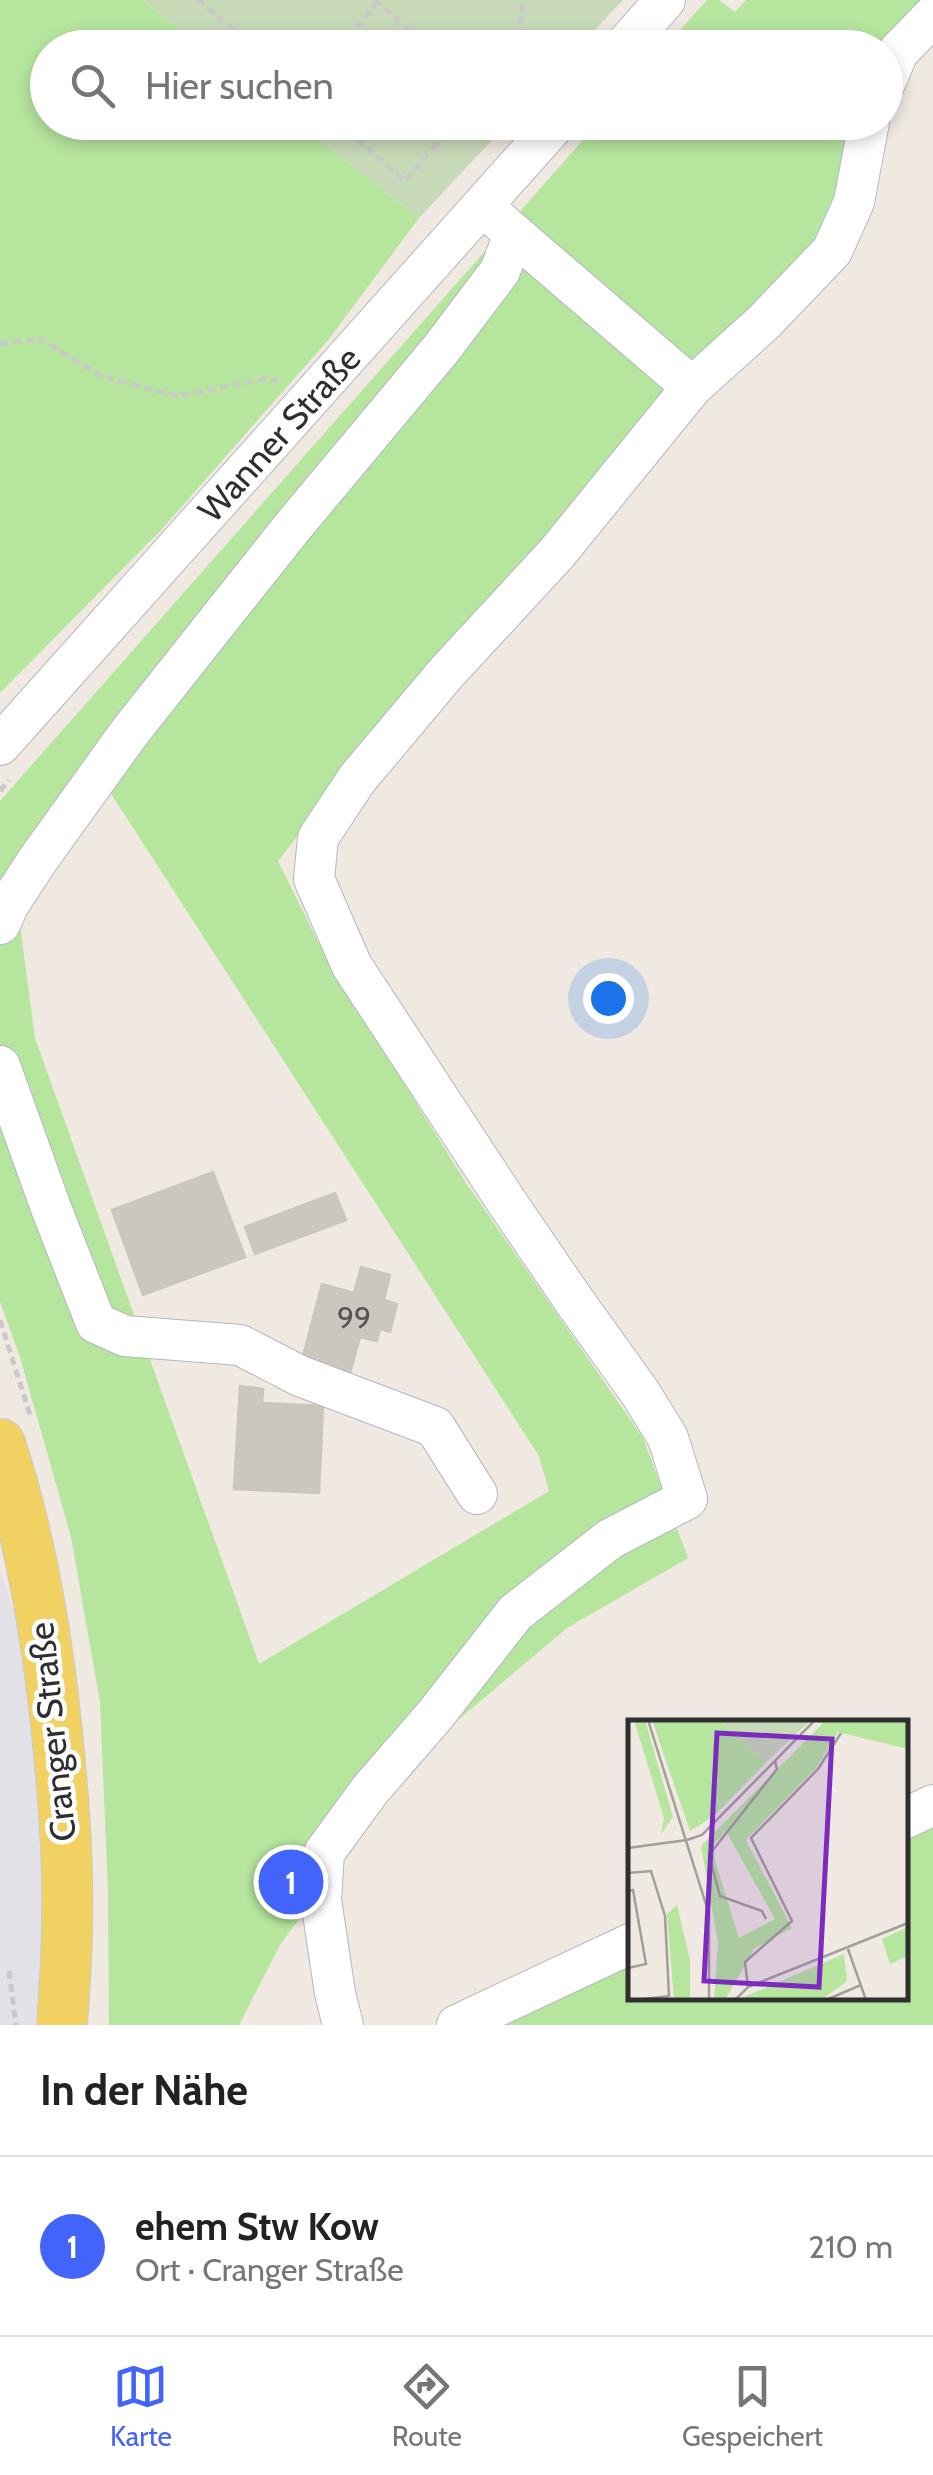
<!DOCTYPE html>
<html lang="de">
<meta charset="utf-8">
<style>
:root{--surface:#fff;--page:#f6f6f6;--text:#222;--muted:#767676;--line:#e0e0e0;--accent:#4264fb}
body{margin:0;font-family:Cabin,sans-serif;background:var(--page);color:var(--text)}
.you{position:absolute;left:608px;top:998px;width:35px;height:35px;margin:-25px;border:8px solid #fff;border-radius:50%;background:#1a73e8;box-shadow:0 0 0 15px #1a73e833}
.badge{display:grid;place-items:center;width:65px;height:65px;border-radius:50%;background:var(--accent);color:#fff;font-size:32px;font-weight:700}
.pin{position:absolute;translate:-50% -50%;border:5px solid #fff;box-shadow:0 2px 10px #0006}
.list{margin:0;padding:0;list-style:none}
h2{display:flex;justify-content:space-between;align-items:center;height:130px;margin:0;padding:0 40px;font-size:42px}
h2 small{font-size:32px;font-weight:400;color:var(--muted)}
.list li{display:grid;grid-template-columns:65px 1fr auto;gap:30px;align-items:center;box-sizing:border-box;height:180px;padding:0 40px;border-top:2px solid var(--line)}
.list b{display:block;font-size:38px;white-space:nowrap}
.list p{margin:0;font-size:32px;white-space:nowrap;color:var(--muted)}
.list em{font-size:32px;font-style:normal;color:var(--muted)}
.icon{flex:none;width:55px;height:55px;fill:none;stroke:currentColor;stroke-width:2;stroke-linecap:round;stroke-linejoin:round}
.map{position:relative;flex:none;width:933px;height:2025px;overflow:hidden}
.search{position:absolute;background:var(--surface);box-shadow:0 5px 15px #0003;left:30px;right:30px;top:30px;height:110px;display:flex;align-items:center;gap:25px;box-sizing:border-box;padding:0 35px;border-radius:55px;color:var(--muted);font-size:38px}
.sheet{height:310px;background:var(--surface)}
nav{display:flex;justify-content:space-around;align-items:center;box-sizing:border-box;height:140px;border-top:2px solid var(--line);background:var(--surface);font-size:28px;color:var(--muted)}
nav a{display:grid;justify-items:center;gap:5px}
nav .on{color:var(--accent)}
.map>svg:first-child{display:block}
</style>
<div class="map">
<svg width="933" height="2025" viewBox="0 0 933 2025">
<rect width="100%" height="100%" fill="#efe9e1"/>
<polygon fill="#e3e1e8" points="0,1571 30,1659 45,1921 35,2025 0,2025"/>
<g fill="#b6e59e" fill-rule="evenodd">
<polygon points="0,0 142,0 202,47 48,48 48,122 297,123 419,218 329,339 162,529 0,693"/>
<polygon points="707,0 719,0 735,12 746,0 933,0 886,48 664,48"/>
<path d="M598,123H859L818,247L383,726L278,861L326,958L466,1183L643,1438L688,1558L567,1628L452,1725L402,1732L303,1913L280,1945L239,2025H109L108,1891L100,1702L71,1537L20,1357L0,1302V801ZM108,789L539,1456L549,1491L259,1664L35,1038L18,910Z"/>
<polygon points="933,1828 933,2025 493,2025 630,1965 630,1998 906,1998 906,1841"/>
</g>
<g fill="#c8d9b8">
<polygon points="142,0 623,0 579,47 202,47"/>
<polygon points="297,123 508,123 419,218"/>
</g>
<g fill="#cbc7bf" stroke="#cbc5ba" stroke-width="2.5">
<polygon points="213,1172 245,1257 143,1295 112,1210"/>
<polygon points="335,1193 346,1220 255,1254 245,1227"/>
<polygon points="361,1267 390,1275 384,1300 397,1304 390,1332 380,1329 377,1341 360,1337 350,1373 302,1360 322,1284 354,1293"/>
<polygon points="240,1386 263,1389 262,1403 323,1406 319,1493 234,1489"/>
<polygon points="285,1859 300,1859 296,1905 281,1904"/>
</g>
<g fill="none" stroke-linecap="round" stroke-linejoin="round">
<defs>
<g id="minor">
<polyline points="623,48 665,0"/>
<polyline points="886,81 898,52 933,16"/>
<polyline points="514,234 692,387"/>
<polyline points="0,745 557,122"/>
<polyline points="0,924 9,904 37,861 129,733 290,530 441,349 500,271 514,234 483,206"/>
<polyline points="0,1066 51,1208 96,1323 125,1336 240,1345 300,1376 435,1427 477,1494"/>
<polyline points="906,1818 933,1805"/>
<polyline points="343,2025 335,1993 321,1900 324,1853 370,1790 435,1715 515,1613 610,1539 687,1499 668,1438 641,1394 575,1302 506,1201 352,966 314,879 318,838 357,779 447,672 557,553 692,387 764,322 832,251 854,202 869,122"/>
<polyline points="457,2025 630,1944"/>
</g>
<path id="major" d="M0,1444C32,1541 48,1642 58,1743C64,1803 69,1865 67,1926C67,1959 64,1992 62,2025"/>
</defs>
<use href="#minor" stroke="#b4b7c1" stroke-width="42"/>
<use href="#major" stroke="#c9c9c9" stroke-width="52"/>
<g stroke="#c9c9c9" stroke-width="5" stroke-dasharray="8 5" stroke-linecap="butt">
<polyline points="198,0 254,48"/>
<polyline points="375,0 428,48"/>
<polyline points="341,48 376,3"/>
<polyline points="509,48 523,15 522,0"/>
<polyline points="338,122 405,181 456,122"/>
<polyline points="0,343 40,339 103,377 178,396 264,379 278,380"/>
<polyline points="0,791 9,780"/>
<polyline points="0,1320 31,1418"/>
<polyline points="9,1971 16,2025"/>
</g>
<use href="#minor" stroke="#fff" stroke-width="40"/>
<use href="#major" stroke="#f2d163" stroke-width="50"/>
</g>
<g text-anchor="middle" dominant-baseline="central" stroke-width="9" stroke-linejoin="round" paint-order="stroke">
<g font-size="30" fill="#555452">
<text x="354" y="1317">99</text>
</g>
<g font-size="35" fill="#2e2e2e" stroke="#fff">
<text transform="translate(279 434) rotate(-48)">Wanner Straße</text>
<text transform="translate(52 1732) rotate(-96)">Cranger Straße</text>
</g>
</g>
<g transform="translate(628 1720)">
<rect width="280" height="280" fill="#efe9e1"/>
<path d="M6,0H17L45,97L33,114L36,98ZM24,0H91L139,42L86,96L62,111ZM198,0H280V29L210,12L188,48L118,120L164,208L127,228L97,280H86L90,222L73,126ZM98,111L147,199L111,218L87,140L86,124ZM49,185L62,240V280H46L39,194ZM280,207V236L262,244L254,219ZM216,234L219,261L193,280H109Z" fill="#b6e59e" fill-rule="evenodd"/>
<path d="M91,0H183L139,42Z" fill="#c8d9b8"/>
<path fill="none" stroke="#a29e99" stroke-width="2.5" d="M20,0L81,194V280M59,120L74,115L187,0M0,128L59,120M0,153L23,151L37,196L41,276L7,280M0,171L5,170L18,244L0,248M138,199L134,191L92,176L81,135L149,49L147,41M220,229L238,280M120,267L117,242L164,201L123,118L190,49L213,13M107,280L120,267L280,203M198,280L233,265"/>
<path fill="#7b2cbf" fill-opacity="0.15" stroke="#7b2cbf" stroke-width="5" d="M89,13L204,19L191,267L76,261Z"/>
<rect width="280" height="280" fill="none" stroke="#2e2e2e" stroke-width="5"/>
</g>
</svg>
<div class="you"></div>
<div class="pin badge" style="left:291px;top:1882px">1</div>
<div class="search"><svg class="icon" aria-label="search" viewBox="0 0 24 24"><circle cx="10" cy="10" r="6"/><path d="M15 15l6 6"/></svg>Hier suchen</div>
</div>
<section class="sheet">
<h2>In der Nähe<small></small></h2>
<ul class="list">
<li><span class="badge">1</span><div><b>ehem Stw Kow</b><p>Ort · Cranger Straße</p></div><em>210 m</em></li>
</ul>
</section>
<nav>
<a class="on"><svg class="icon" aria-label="map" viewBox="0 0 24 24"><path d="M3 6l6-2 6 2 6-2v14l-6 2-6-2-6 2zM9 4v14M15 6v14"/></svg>Karte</a>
<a><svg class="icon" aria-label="directions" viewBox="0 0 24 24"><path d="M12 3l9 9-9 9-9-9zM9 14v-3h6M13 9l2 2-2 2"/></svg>Route</a>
<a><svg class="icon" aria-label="saved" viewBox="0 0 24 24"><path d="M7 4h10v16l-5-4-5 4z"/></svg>Gespeichert</a>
</nav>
